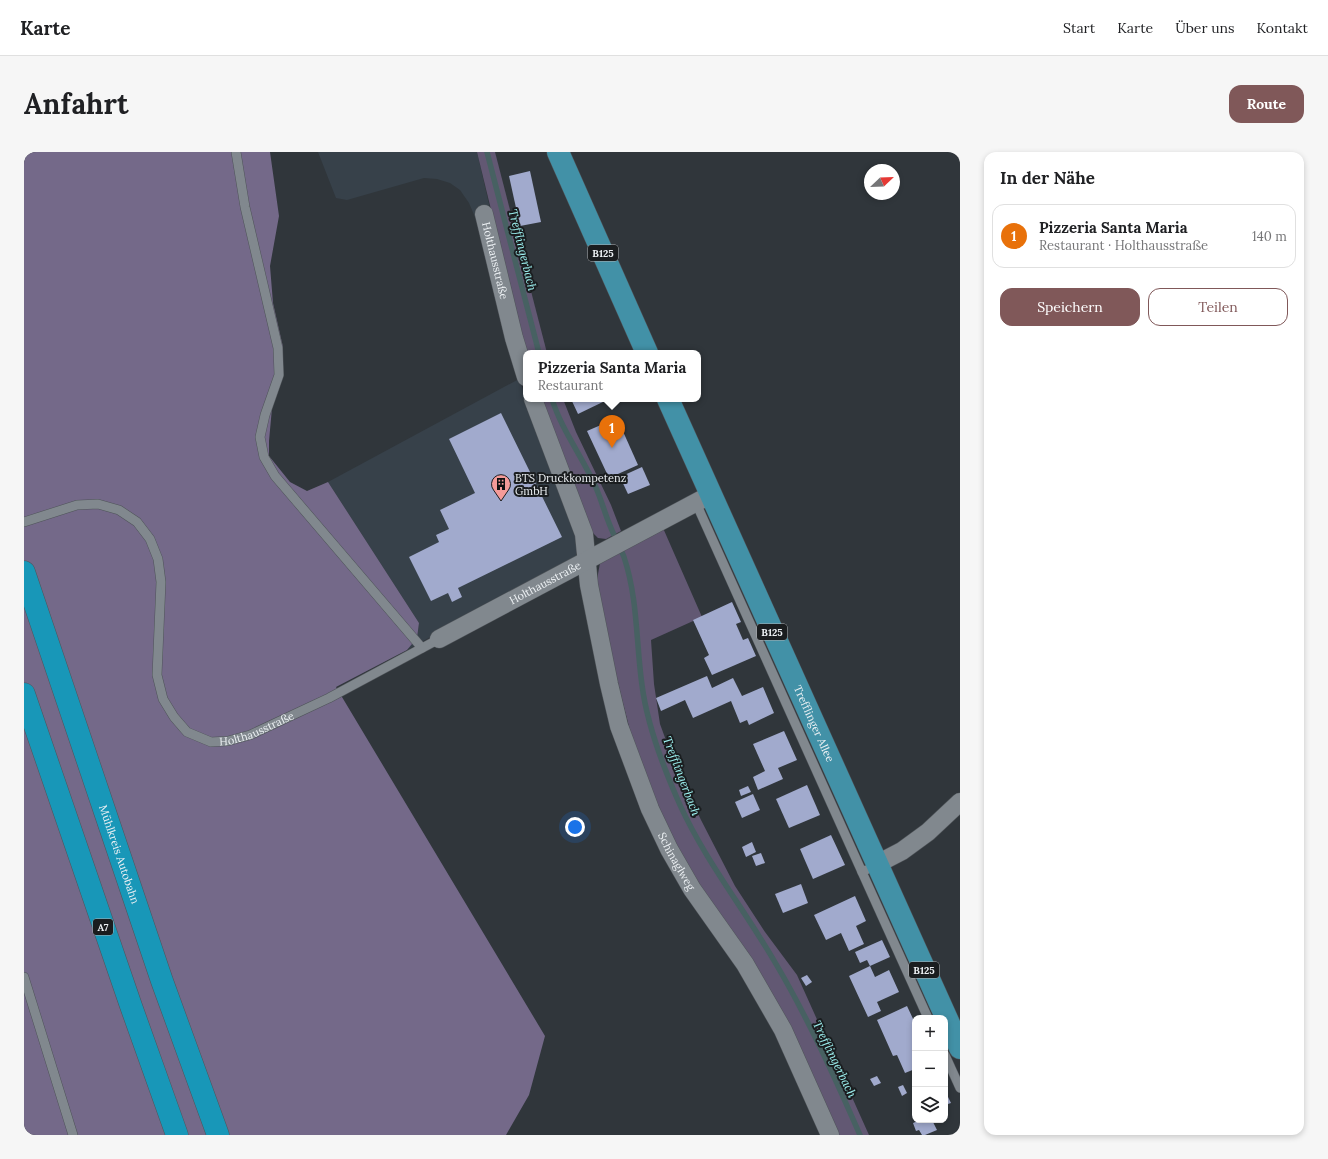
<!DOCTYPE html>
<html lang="de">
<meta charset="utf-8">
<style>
:root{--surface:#fff;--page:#f6f6f6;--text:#202124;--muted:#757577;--line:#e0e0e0;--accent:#805859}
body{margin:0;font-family:Lora,serif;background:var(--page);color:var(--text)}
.controls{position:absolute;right:12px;bottom:12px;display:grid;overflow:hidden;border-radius:8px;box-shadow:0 2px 6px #0003}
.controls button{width:36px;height:36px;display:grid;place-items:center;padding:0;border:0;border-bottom:1px solid var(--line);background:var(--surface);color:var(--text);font:20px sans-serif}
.compass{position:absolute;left:840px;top:12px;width:36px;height:36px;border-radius:50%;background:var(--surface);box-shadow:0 2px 6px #0003;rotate:67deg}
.you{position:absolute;left:551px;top:675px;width:14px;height:14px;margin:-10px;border:3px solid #fff;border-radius:50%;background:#1a73e8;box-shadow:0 0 0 6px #1a73e833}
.badge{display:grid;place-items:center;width:26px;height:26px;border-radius:50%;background:var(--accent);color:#fff;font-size:13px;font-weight:700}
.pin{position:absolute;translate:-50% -33px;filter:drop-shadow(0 1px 2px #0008)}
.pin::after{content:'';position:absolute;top:21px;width:14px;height:12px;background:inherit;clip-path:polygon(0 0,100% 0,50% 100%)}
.popup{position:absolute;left:499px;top:198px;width:178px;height:52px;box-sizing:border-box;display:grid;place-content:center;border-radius:8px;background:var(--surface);filter:drop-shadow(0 1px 3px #0005);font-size:13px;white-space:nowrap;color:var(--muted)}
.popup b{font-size:15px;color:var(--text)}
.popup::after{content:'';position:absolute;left:50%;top:100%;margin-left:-8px;border:8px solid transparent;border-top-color:var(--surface)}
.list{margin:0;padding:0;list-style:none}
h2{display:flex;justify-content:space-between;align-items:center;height:52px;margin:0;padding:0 16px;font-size:17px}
h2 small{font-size:13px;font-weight:400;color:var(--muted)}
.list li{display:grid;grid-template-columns:26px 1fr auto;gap:12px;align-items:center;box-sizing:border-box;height:64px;margin:0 8px 8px;padding:0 8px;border:1px solid var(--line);border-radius:12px}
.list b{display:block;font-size:15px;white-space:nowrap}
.list p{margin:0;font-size:13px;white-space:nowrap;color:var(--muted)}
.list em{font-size:13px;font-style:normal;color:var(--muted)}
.actions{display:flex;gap:8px;padding:12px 16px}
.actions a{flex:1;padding:9px 0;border:1px solid var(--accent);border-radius:12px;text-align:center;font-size:14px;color:var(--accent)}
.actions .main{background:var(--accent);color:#fff}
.icon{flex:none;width:22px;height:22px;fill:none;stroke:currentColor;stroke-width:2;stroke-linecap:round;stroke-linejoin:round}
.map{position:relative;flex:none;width:936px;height:983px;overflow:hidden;border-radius:12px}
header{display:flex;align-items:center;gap:24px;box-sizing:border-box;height:56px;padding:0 20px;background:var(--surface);border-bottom:1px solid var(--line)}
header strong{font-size:19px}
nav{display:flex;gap:22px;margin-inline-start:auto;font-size:14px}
.intro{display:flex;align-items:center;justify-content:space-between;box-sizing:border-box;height:96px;padding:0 24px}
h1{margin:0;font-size:28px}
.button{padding:10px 18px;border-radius:12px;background:var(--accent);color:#fff;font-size:14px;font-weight:700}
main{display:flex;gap:24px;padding:0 24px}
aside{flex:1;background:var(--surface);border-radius:12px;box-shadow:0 2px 6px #0003}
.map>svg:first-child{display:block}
</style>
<header>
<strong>Karte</strong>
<nav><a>Start</a><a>Karte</a><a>Über uns</a><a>Kontakt</a></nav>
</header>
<div class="intro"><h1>Anfahrt</h1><a class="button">Route</a></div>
<main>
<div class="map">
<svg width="936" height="983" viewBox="0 0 936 983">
<rect width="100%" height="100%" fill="#30363b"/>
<g fill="#37414a">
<polygon points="294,0 453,0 467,61 451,65 445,51 436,38 426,31 413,27 400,26 323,48 312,46"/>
<polygon points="495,227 549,373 553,390 552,404 383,498 393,486 395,471 304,330"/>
</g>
<g fill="#625873">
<polygon points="453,0 471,0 523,201 502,201"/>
<polygon points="517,247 539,247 552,280 587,353 597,379 582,387 574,386 567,379"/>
<path d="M639,376L678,465L627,488L630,532L636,572L651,613L677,668L711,734L741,780L773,823L845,983H812L664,717C643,677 623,635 610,592C595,541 585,489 574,437V422L576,411Z"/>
</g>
<polygon fill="#746989" points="0,0 246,0 255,64 246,114 249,151 259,195 259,225 248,256 245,289 245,304 266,330 283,339 304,330 395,471 393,486 383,498 312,535 521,884 505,943 482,983 0,983"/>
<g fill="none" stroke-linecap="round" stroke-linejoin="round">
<g stroke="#476162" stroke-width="5.5">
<polyline points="463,0 515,201"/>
<path d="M528,247C537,276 555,300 568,327C576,342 580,360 587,376C591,386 596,395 600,405C614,447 612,491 618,533C623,573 640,617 656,653C682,710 721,758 752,812C784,866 811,926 836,983"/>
</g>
</g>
<g fill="#a1aacd">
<polygon points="506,19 517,70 496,74 485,24"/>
<polygon points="547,247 585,247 554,262"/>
<polygon points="477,261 538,385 434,436 438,445 428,450 424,441 407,449 385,405 415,390 412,383 425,377 416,358 451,341 425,287"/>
<polygon points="593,266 614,313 585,326 563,279"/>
<polygon points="618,315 626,333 604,342 596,325"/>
<polygon points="708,450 717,470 712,472 719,488 724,486 732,504 688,523 680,506 685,503 669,468"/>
<polygon points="683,524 688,536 709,526 718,544 739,535 750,561 725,573 723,568 716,571 707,549 669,566 661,548 637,559 632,546"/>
<polygon points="760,579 773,608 754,616 759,627 734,638 729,625 741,619 729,592"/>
<polygon points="783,633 796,663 765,676 752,647"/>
<polygon points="724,634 727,640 717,644 715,638"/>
<polygon points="729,642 736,658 718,666 711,650"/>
<polygon points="807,683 821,713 789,727 776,697"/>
<polygon points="728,690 732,700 722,705 718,695"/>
<polygon points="737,701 741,711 732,714 728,704"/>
<polygon points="777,732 784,751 759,761 751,742"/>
<polygon points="831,744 842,769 832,774 840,792 825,799 817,781 802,788 790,763"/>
<polygon points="858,788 866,805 846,814 843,808 836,811 831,800"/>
<polygon points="846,814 851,825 865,818 875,840 853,850 857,859 844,865 825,824"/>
<polygon points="783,823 788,830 782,834 777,826"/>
<polygon points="883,854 891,871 891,917 881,921 873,903 869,904 853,868"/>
<polygon points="853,924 857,931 850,934 846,927"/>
<polygon points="879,933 883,941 878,944 874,935"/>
<polygon points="921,939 927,951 921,953"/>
<polygon points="896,968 908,968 913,978 901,983 898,983 895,978 892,979 889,971"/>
</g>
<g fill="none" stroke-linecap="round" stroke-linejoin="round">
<defs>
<g id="lane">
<polyline points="212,0 221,55 254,196 255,223 241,263 236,285 240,305 251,324 398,496"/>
<polyline points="672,351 838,720"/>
<path id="s1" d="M0,370L53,353L74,352L95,358L113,370L126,387L134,407L137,430L133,523L139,547L150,565L163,580L187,590L204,589L226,583L305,546L415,487"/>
<polyline points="842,718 838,720 904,866"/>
<polyline points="0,825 49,983"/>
<polyline points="921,903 936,936"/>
</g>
<g id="street">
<path id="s2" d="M460,62L490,186L502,225"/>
<path id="s3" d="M509,247L560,382L565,433L585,532L595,574L626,657L645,697L668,737L721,812L759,878L806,983"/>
<path id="s4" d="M415,487L686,343"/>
<polyline points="853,712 878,699 904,680 936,650"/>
</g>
<g id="primary">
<polyline points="534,0 623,201"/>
<path id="s5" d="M644,247L936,896"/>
</g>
<g id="highway">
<path id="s6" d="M0,420L138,829L194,983"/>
<polyline points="0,542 107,854 153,983"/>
</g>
</defs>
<use href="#lane" stroke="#4f5459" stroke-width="10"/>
<use href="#street" stroke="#4f5459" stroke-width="19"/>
<use href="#primary" stroke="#4f5459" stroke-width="23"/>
<use href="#highway" stroke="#4f5459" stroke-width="23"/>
<use href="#lane" stroke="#81888e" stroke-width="9"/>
<use href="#street" stroke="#81888e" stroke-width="18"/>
<use href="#primary" stroke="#4291a7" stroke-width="22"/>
<use href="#highway" stroke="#1897b8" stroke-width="22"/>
</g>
<defs>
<symbol id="building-pin" viewBox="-11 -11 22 30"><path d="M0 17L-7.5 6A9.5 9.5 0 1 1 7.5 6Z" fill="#f59b99" stroke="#1a1d1f"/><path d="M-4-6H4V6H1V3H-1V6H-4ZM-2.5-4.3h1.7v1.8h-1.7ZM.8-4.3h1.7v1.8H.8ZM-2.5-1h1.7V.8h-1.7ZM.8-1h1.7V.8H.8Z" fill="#111"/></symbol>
</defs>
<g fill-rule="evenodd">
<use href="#building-pin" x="466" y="321" width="22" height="30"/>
</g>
<g text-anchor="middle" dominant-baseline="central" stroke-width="4" stroke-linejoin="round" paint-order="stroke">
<g fill="#1a1d1f" stroke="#aeb1b4" stroke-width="1">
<rect x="564" y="93" width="30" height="16" rx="3"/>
<rect x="733" y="472" width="30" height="16" rx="3"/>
<rect x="69" y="767" width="20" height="16" rx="3"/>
<rect x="885" y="810" width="30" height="16" rx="3"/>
</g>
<g font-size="10" font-weight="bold" fill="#edf1f4">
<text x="579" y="101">B125</text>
<text x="748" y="480">B125</text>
<text x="79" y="775">A7</text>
<text x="900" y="818">B125</text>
</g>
<g font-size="11" fill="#edf1f4" stroke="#1a1d1f">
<text stroke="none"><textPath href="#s2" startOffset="48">Holthausstraße</textPath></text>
<text stroke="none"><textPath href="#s4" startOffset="120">Holthausstraße</textPath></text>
<text stroke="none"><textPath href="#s5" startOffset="356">Trefflinger Allee</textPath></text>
<text stroke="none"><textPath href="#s1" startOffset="419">Holthausstraße</textPath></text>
<text stroke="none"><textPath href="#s6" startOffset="298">Mühlkreis Autobahn</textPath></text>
<text stroke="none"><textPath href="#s3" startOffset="487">Schinaglweg</textPath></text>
</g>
<g font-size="11" fill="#edf1f4" stroke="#1a1d1f" text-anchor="start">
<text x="491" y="326">BTS Druckkompetenz<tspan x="491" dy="13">GmbH</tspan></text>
</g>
<g font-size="12" font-style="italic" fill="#9ef3f2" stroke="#1a1d1f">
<text transform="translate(499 98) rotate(76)">Trefflingerbach</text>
<text transform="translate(658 624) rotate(69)">Trefflingerbach</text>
<text transform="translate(811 907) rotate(64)">Trefflingerbach</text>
</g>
</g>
</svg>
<div class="controls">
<button>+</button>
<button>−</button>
<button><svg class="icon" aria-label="layers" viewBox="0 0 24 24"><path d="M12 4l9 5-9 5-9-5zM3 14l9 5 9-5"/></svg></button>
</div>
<svg class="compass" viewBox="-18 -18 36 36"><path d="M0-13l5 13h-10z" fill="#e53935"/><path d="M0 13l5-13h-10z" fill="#757577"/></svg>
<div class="you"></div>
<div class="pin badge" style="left:588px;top:296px;background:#e8710a">1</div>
<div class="popup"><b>Pizzeria Santa Maria</b>Restaurant</div>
</div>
<aside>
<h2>In der Nähe<small></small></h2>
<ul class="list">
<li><span class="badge" style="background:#e8710a">1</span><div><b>Pizzeria Santa Maria</b><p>Restaurant · Holthausstraße</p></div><em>140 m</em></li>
</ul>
<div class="actions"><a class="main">Speichern</a><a>Teilen</a></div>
</aside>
</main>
